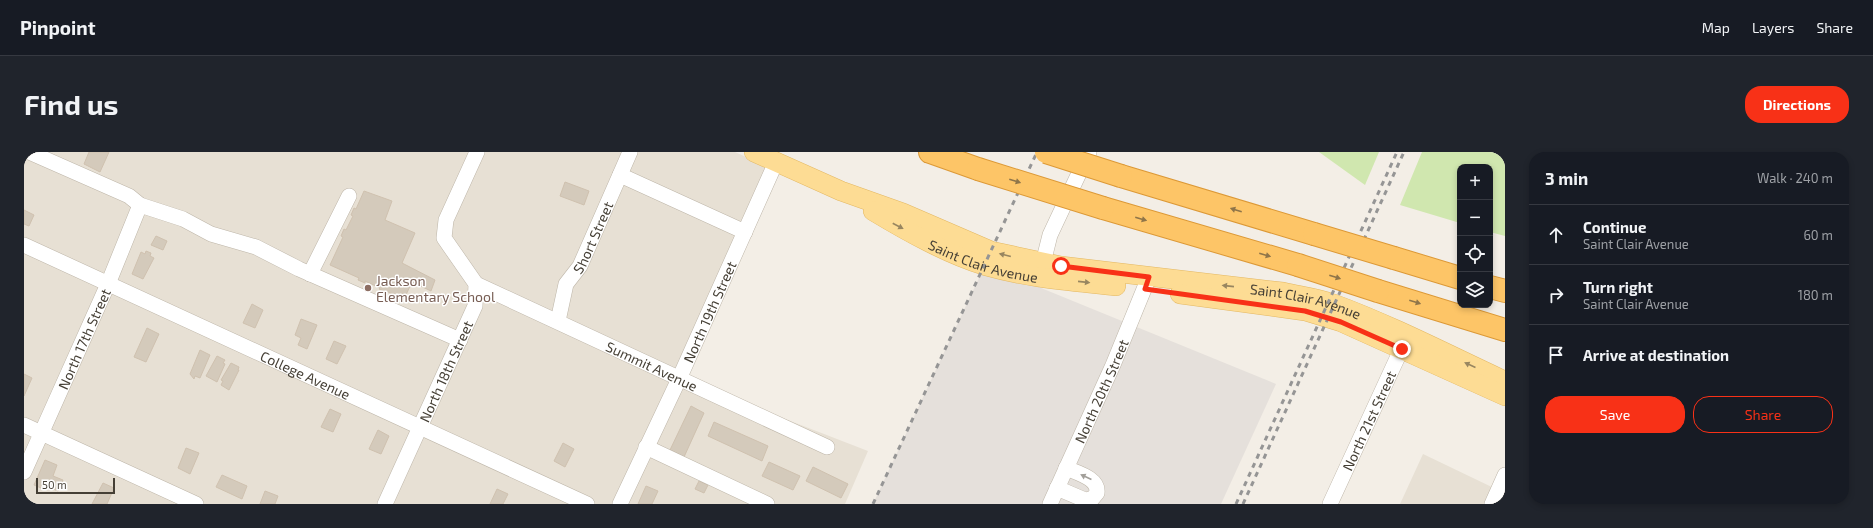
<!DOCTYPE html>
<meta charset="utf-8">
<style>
:root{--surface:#171b24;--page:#20242c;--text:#f1f3f6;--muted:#9ea1a6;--line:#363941;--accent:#f83117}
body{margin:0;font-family:"Exo 2",sans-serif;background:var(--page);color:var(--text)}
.controls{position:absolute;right:12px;top:12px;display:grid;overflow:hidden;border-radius:8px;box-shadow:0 2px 6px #0003}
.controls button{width:36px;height:36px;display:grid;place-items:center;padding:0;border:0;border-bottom:1px solid var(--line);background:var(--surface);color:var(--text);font:20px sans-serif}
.scale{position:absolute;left:12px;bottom:10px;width:79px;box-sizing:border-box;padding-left:4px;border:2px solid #453f35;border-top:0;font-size:11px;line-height:14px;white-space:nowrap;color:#453f35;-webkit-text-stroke:3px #fff;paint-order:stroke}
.stop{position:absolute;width:12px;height:12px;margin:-9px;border:3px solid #f83117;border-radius:50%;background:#fff}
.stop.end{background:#f83117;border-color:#fff;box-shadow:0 1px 4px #0008}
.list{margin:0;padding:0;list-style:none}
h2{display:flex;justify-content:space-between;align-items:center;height:52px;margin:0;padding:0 16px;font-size:17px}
h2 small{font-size:13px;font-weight:400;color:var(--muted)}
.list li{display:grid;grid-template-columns:26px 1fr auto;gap:12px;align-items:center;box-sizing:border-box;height:60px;padding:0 16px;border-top:1px solid var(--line)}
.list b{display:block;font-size:15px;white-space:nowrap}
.list p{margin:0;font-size:13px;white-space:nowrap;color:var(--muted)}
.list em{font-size:13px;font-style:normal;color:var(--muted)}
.actions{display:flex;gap:8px;padding:12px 16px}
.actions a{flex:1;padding:9px 0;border:1px solid var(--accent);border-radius:16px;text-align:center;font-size:14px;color:var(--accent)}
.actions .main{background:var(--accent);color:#fff}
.icon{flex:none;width:22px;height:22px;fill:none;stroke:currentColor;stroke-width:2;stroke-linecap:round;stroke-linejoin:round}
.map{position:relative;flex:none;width:1481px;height:352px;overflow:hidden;border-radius:16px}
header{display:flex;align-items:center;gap:24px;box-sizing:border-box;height:56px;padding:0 20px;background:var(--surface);border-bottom:1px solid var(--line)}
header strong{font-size:19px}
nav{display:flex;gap:22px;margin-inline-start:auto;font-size:14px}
.intro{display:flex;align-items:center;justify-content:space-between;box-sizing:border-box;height:96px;padding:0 24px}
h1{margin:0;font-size:28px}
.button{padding:10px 18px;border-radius:16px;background:var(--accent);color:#fff;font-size:14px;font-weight:700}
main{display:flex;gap:24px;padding:0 24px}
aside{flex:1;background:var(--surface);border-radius:16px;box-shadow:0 2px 6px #0003}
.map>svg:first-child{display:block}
</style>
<header>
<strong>Pinpoint</strong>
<nav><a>Map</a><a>Layers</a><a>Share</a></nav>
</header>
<div class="intro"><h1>Find us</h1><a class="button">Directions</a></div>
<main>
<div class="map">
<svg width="1481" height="352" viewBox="0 0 1481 352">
<rect width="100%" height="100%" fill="#f3eee6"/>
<g fill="#e7e0d4">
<polygon points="0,0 711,0 749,17 655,226 844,299 821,352 0,352"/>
<polygon points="1399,302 1474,338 1481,323 1481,352 1376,352"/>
</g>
<polygon fill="#e5e0db" points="961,113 1252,232 1197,352 849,352"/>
<g fill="#d0e7af">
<polygon points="1295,0 1355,0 1341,33"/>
<polygon points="1398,0 1481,0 1481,84 1466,80 1466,15 1436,15 1436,71 1376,53"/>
</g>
<g fill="#d4cabb" stroke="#cfc1af">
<polygon points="65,0 85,0 76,20 60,12"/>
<polygon points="541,30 565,39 560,53 536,44"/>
<polygon points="340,39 368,49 361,68 391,81 378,111 411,128 407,139 388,130 380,147 362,139 362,140 355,137 356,136 341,129 341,131 334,128 335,126 306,113 319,85 317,84 320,77 322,78 329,64 327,63 330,56 332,57"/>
<polygon points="0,58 10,63 5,74 0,72"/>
<polygon points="132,84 143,89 139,98 127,93"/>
<polygon points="122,99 127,101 126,104 130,106 119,127 108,122 117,100 121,102"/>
<polygon points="228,152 239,158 231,176 219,171"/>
<polygon points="277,167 293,173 283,197 274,193 277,186 271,183"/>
<polygon points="123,176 135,182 122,210 110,205"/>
<polygon points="310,189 322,194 313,212 302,207"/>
<polygon points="176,198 186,203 176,226 171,224 170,227 166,222"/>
<polygon points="193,204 201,208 199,211 201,212 193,230 182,224"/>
<polygon points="207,211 215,215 214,218 215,218 205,238 197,233 199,229 197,228"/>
<polygon points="0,222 8,226 0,244"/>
<polygon points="667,254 680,261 660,305 646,298"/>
<polygon points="306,257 317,262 309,280 297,275"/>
<polygon points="690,270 744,294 738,309 684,284"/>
<polygon points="354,278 365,284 357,302 345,297"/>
<polygon points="539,291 550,297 541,315 530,309"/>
<polygon points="162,296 175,301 166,322 154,316"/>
<polygon points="21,308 33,313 29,324 39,328 34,339 24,335 18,333 17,336 10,333"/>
<polygon points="745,310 776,324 769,338 738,324"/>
<polygon points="789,315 824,332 817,346 782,329"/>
<polygon points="198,323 223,334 218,347 192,335"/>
<polygon points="675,329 684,333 680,341 671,337"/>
<polygon points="79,331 90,336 83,352 68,352"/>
<polygon points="622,334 634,339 628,352 614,352"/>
<polygon points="473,337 484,342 479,352 466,352"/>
<polygon points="241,339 254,344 251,352 236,352"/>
</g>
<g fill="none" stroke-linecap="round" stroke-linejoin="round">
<defs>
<g id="minor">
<polyline points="5,0 105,44 116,53 159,67 187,82 232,95 275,117 436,188"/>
<polyline points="596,23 721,80"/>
<path id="s1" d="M0,93L563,352"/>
<polyline points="1015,120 1019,111 1026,83 1065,0"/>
<polyline points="286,122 325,44"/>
<path id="s2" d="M452,132L803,295"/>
<path id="s3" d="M534,169L542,132L556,114L606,0"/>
<polyline points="0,273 172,352"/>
<polyline points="622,295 743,352"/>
<path id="s4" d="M0,320L84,132L116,53"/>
<path d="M1033,336L1061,348L1068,347L1073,341C1075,326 1053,321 1042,316"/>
<path id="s5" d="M361,352L451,154L452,132L420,86L422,68L453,0"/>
<path id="s6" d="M596,352L655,227L752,10"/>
<path id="s7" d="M1026,352L1089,213L1125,125"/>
<path id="s8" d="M1306,352L1382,187"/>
<polyline points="1468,352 1481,323"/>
</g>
<g id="major">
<path id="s9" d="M730,0L817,39L879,61L967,99L1037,114L1259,140C1276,144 1294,146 1310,152C1367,173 1425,203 1481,229"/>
<path id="s10" d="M849,59C884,80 923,102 962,114C1004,126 1048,129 1092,134"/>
<polyline points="1156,142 1281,159 1317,170 1481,244"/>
</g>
<g id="highway">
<polyline points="906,0 954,17"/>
<polyline points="1097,24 1290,82"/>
<polyline points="1079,56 1274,113"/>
<polyline points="1370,106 1436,126"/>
<polyline points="1466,135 1481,139"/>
<polyline points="1354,139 1481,178"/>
</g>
</defs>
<use href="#minor" stroke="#beb6a9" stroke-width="16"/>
<use href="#major" stroke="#e3b864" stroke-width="20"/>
<use href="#highway" stroke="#dc9937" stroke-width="24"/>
<use href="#minor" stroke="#fff" stroke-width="15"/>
<use href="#major" stroke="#fddc94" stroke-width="19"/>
<use href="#highway" stroke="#fdc567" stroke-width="22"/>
<g stroke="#959595" stroke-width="3" stroke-dasharray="5 5" stroke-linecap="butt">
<polyline points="849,352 1013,0"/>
<polyline points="1212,352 1373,0"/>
<polyline points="1219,352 1380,0"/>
</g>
<defs>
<g id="highway-bridge">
<polyline points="1022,0 1097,24"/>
<polyline points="954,17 1079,56"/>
<polyline points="1290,82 1370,106"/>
<polyline points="1274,113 1354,139"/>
</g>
</defs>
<use href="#highway-bridge" stroke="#dc9937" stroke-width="24" stroke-linecap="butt"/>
<use href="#highway-bridge" stroke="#fdc567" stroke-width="22"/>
</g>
<defs><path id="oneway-solid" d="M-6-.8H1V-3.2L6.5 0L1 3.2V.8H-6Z"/></defs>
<g fill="#8f7549">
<use href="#oneway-solid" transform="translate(991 29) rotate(17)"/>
<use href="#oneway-solid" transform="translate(1212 58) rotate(-163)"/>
<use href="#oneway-solid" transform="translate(1117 67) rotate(16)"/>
<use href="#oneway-solid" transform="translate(1241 103) rotate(16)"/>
<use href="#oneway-solid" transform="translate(1311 125) rotate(18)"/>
<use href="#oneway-solid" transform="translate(1391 150) rotate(17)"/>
</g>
<g fill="#988660">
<use href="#oneway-solid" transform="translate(874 74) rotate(28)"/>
<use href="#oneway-solid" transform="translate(981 103) rotate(-166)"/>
<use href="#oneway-solid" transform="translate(1060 130) rotate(6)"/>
<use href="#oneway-solid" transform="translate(1204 134) rotate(-174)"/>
<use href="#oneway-solid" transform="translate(1446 213) rotate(-156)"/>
</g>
<use fill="#a29f9a" href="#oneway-solid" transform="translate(1062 325) rotate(-155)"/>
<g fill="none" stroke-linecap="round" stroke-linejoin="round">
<polyline stroke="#f83117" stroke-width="5" points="1037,114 1125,125 1121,137 1281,159 1317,170 1378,197"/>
</g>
<circle fill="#8d6e63" stroke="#fff" stroke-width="1.5" cx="344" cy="136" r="4"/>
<g text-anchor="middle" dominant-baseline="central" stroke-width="3" stroke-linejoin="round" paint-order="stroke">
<g font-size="14" fill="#453f35" stroke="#fff">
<text stroke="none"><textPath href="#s3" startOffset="92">Short Street</textPath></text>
<text stroke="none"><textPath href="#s10" startOffset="122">Saint Clair Avenue</textPath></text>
<text stroke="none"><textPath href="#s9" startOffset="576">Saint Clair Avenue</textPath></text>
<text stroke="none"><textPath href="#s6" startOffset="212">North 19th Street</textPath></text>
<text stroke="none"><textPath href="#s4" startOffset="146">North 17th Street</textPath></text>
<text stroke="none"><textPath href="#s2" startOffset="194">Summit Avenue</textPath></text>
<text stroke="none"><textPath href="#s5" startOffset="146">North 18th Street</textPath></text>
<text stroke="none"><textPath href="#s1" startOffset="310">College Avenue</textPath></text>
<text stroke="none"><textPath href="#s7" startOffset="124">North 20th Street</textPath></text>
<text stroke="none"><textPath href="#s8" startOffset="92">North 21st Street</textPath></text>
</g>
<g font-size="14" fill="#785e54" stroke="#fff" text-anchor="start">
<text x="352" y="128">Jackson<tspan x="352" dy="16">Elementary School</tspan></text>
</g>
</g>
</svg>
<div class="controls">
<button>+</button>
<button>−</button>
<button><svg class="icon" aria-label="locate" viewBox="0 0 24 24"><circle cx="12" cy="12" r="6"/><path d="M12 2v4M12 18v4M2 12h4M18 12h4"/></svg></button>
<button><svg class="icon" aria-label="layers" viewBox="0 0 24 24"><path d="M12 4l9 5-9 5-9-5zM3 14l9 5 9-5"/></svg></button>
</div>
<div class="scale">50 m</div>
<div class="stop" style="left:1037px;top:114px"></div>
<div class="stop end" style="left:1378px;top:197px"></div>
</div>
<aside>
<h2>3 min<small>Walk · 240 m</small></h2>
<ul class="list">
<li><svg class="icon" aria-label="ahead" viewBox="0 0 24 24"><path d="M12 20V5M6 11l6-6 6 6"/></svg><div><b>Continue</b><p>Saint Clair Avenue</p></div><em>60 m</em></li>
<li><svg class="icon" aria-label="right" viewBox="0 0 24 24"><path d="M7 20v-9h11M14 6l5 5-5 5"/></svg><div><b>Turn right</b><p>Saint Clair Avenue</p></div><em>180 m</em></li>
<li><svg class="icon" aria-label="arrive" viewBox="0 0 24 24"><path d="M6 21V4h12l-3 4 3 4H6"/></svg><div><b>Arrive at destination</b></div></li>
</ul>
<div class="actions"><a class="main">Save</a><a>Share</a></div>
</aside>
</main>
